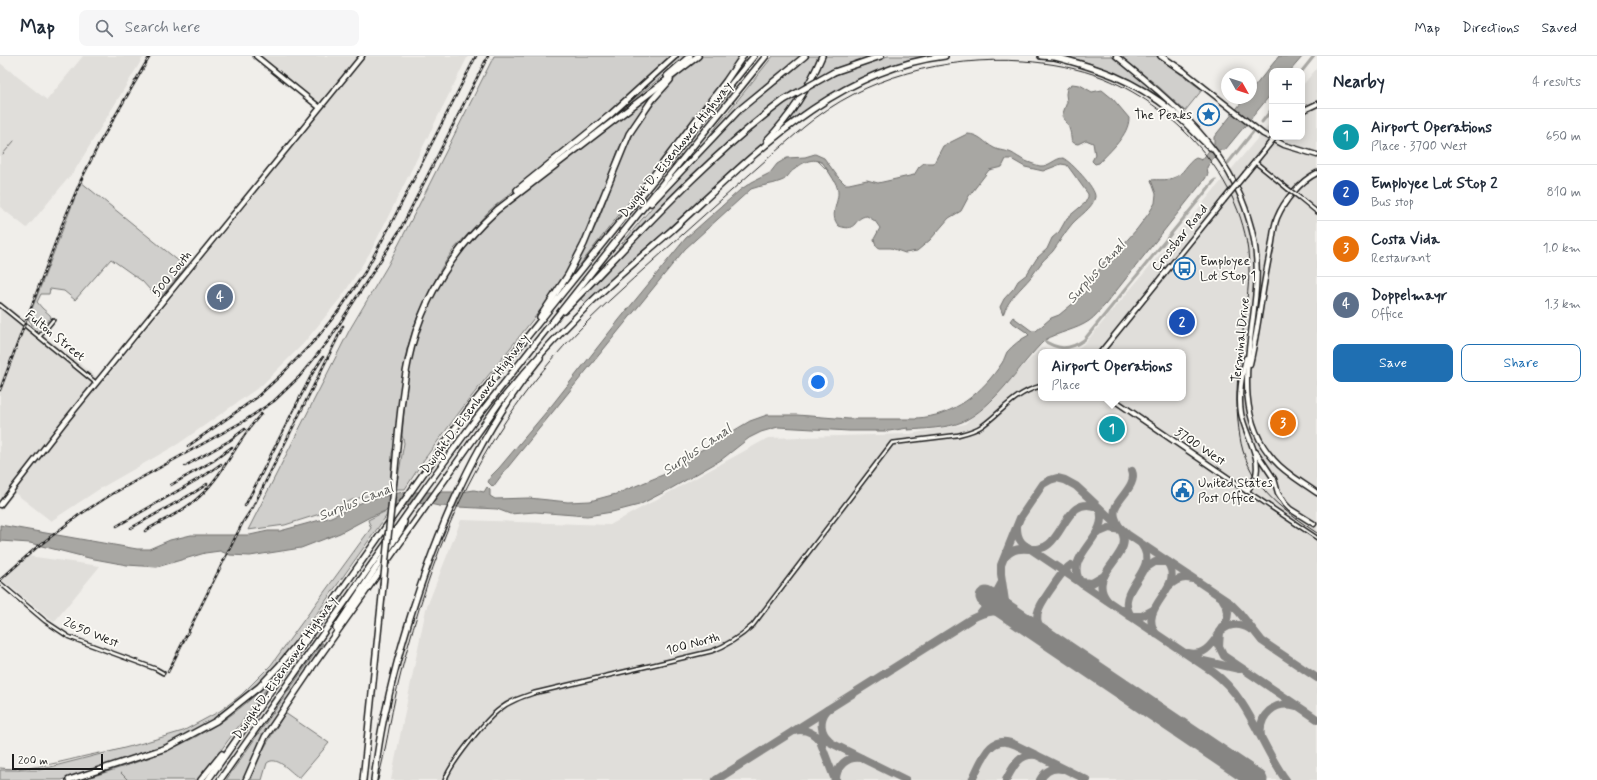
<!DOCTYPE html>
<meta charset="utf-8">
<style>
:root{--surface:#fff;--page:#f6f6f7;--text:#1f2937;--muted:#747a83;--line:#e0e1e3;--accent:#1f6fb2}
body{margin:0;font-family:Mynerve,sans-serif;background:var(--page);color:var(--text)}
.controls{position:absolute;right:12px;top:12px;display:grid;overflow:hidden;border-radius:8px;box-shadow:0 2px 10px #0003}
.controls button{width:36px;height:36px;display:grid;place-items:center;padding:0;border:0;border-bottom:1px solid var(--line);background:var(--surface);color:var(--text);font:20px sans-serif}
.compass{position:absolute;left:1221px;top:12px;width:36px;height:36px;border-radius:50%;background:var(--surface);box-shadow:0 2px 10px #0003;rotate:129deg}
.scale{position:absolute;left:12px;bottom:10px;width:91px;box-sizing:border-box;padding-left:4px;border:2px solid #1c1c1c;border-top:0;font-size:11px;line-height:14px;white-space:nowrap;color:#1c1c1c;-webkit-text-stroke:3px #fdfcf7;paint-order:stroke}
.you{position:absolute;left:818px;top:326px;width:14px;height:14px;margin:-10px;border:3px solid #fff;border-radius:50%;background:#1a73e8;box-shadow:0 0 0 6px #1a73e833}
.badge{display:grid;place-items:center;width:26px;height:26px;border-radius:50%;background:var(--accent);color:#fff;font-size:13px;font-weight:700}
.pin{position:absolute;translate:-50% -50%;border:2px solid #fff;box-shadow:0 1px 4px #0006}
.popup{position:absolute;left:1038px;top:293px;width:148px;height:52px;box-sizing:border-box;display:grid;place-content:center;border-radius:8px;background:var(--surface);filter:drop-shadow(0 1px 3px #0005);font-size:13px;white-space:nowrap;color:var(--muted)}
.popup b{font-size:15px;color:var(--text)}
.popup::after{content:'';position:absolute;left:50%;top:100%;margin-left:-8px;border:8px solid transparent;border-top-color:var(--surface)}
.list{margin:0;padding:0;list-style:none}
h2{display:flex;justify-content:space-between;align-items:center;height:52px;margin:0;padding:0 16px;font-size:17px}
h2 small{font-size:13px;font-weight:400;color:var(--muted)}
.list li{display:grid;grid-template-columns:26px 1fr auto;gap:12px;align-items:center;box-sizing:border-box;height:56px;padding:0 16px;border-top:1px solid var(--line)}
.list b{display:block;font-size:15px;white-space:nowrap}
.list p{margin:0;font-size:13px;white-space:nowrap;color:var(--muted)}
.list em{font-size:13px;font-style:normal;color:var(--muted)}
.actions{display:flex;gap:8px;padding:12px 16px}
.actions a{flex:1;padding:9px 0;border:1px solid var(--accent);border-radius:8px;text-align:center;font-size:14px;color:var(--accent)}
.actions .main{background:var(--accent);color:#fff}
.icon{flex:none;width:22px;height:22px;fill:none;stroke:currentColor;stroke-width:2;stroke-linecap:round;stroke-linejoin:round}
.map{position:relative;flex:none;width:1317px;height:724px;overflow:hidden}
header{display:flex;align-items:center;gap:24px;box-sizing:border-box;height:56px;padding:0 20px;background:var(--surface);border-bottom:1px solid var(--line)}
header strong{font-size:19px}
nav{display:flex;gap:22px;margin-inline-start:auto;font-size:14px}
.search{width:280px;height:36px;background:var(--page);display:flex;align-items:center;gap:10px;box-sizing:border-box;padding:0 14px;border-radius:8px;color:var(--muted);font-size:15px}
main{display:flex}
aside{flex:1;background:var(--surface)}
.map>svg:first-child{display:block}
</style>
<header>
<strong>Map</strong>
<div class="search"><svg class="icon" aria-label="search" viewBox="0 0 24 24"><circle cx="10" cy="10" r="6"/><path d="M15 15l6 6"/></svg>Search here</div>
<nav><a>Map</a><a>Directions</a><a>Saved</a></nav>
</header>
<main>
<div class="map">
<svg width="1317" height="724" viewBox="0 0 1317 724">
<rect width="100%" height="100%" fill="#f0eeea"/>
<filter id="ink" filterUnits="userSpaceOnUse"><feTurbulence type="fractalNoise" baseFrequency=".025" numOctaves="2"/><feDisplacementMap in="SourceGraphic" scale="8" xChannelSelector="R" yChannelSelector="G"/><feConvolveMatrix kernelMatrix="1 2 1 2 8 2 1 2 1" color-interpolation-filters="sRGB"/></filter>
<g filter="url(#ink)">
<g fill="#e0deda" fill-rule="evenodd">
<polygon points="83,0 144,0 75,114 27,172 0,151 0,7 47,44"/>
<polygon points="262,0 468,0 371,195 343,239 303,288 262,329 178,388 101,432 51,465 15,437 0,455 0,245 103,326 325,51"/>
<path d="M1317,12V724H391L426,553L461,464L610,469L768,382L910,378L965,368L1041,292L1065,295L1076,294L1086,286L1272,65V81H1302V30ZM1041,296H1183V342H1041Z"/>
<polygon points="28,500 100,510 54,566 2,524"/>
</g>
<g fill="#d0cfcc" stroke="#767674">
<polygon points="494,0 672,0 602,63 490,154 454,193 442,211 430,234 417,262 407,293 402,322 395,387 392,397 390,434 352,444 326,456 285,469 248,474 350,273 388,209 420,147"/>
<polygon points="677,0 688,0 590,78 590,77"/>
<polygon points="702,0 741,0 726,22 568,224 598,165 622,101 635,74 662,37 681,17"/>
<polygon points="773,0 804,0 764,32 696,96"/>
<path d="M809,0H820L802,36L773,77L763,87L585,247L580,242C616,203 653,165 691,128C724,96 757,65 795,39L793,34L750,67L721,94L620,194L618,192C656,146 695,100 739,58C761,37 788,22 809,0Z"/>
<polygon points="824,0 874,0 846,9 813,24"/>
<polygon points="888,0 932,0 902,7 862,22 822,43 784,69 797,52 809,32 848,13"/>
<path d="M1064,0H1111L1163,43L1162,44C1132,22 1100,9 1064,0Z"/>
<polygon points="1121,0 1156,0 1202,34 1185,55 1159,31"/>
<path d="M661,31L639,57L619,92L597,154L581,190L560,227L546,247L464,350L423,405L405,433H396L404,387L402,379C404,355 406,330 410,306C422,245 455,196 500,154Z"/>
<polygon points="81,126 186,211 160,242 151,235 142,225 111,203 75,244 64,235 50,233 49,238 41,238 37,246 42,252 50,259 51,261 40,275 37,276 30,271 32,268 28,263"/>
<polygon points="388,454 387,459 290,595 258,630 218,661 201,671 160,691 62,724 0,724 0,714 39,714 136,689 183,675 220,655 241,639 271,609 371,472 368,464"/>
<polygon points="322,587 323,587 306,616 267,674 245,724 226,724"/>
<path d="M264,632L266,633L199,724H81C126,710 171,697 211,672C231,661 247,646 264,632Z"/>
<path d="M285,657L329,687L300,721H298C289,715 277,699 267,707L262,724H251L260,699Z"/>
</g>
<g fill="#a8a7a3" stroke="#706f6d">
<path d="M1279,0H1303L1290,15H1272V37L1225,94H1219L1207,111L1208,118L1205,123L1105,249C1100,254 1095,261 1089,265C1076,274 1059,276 1045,284C1020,308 995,351 962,366C948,372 923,373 907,374L908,372L889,375H849L778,371L761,376L749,382L721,404L672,432L639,449L612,456L587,460L535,456L510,458L497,453L439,450L425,447L395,451L370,461L340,477L301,492L250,500L230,499L220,495L205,497L157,511L127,509L89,502L30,487L0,485V469L137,493H149L170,484L191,479H250L268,475H280L331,461L367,444L403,436H462L474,434L484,436L487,431L490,434V440L495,443L529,442L568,446L590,445L616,438L670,416L693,399L750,365L767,359H797L849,363H916L917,362C954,360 982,337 1002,307C1004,304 1005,300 1007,296C1013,289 1021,283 1029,279L1026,276L1010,265L1013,261L1032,275H1036L1051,262L1059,259L1076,245L1086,235L1104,206L1120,192L1137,173L1149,157L1155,147L1156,138L1151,124C1158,123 1166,125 1173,122C1184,119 1187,106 1196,102L1202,104L1214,88V81L1245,42H1251V35Z"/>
<path d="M1072,28L1080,29L1092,36L1102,34L1113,43L1129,62C1129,79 1110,95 1099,107L1095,108L1092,105L1095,99L1093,87L1086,84L1078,88C1069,87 1072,82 1070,75C1069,70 1065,64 1062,60L1067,46L1066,38L1067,32Z"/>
<path d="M967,78C980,78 984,87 994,92C999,95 1004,94 1009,96C1013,97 1016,100 1020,102C1024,105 1036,109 1040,110C1049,111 1055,102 1063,102C1071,106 1096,132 1095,141C1093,152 1079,160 1072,168C1065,176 1059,187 1053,195C1050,199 1045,202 1042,206C1038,211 1035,216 1031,221C1021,233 1008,243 1003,259L1000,251L1004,243L1014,232L1018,225L1027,218L1037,202L1047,193L1052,182L1059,176L1067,162L1085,147L1088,141V138L1067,109L1061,108L1043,115L1025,111L1011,103H1006L1002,111L989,114L969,140L961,155L949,162L930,184L917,195L905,197L891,192H880L876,190L874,183L880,172L875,165L867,160C853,161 858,177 839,170C827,158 842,144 837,131C836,126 826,112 823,107C813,101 803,106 795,113C789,116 788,123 781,125C772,129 761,129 751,133L685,193L504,416L493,431L488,426L491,420L499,412L552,349L619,264L686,182L740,134L752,126L770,117L777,108L787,102L805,101L815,98L824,102L838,121L845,128H849L867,124L878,127L914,119L919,111L924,107H934L943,90Z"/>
</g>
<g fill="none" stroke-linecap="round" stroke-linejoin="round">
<g stroke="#706f6d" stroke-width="1">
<polyline points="3,98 14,85"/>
<polyline points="818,105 829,116"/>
<path d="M0,712C33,716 68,703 100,697"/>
<polyline points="121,717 128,724"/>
</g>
<g stroke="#a8a7a3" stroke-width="3">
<polyline points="1302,15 1314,0"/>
<polyline points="1262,66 1272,53"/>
<polyline points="1228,107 1253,76"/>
<path d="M1041,283C1058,294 1068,295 1084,284L1215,124"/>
</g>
<g stroke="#868583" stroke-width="8">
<path d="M1017,471C1017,481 1020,487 1029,492"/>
<polyline points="1097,477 1109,472 1121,474"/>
<path d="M1026,490L1213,616C1250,643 1260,689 1286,724"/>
<path d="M1006,500C1020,485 1035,500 1049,488C1065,475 1070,438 1099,452"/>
<polyline points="1144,513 1155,506 1168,506"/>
<polyline points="1081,526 1092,527 1104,520"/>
<path d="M1082,528C1060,500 1112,481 1099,452"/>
<path d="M1169,530C1176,523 1183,520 1192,523"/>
<path d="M1107,544C1090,523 1117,508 1123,490C1128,474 1109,465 1116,450C1122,439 1137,427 1132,415"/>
<polyline points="981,557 994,541 1001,528"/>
<polyline points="1130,560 1142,560 1153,554"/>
<path d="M1132,561C1111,534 1161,516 1142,489"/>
<polyline points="1022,566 1012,556 1005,545 1001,518 1001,509 1020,462 1043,428 1050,424 1057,422 1065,424 1076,430 1088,441 1127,478 1230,547 1239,556 1262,585 1317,622"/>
<path d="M1222,574C1231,567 1240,567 1250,573"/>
<polyline points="1220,576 1219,590 1224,600 1317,663"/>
<path d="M1156,578C1136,550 1187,532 1167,506"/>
<path d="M1047,582C1028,562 1040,549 1053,530C1058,523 1063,514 1071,509"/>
<path d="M1187,597C1203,601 1211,590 1219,578C1226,567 1233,557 1223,544"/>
<polyline points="1199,604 1239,613"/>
<path d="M827,654C819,664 820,676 829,684"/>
<path d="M794,675C805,672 813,676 820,685L835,724"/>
<polyline points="815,679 906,724"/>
<path d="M1261,680C1258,659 1275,644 1296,650"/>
<path d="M716,724L971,563C986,555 999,552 1015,561"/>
<path d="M836,724C836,710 847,700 861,702"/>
<path d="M972,724C982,705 989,676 1016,689L1087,724"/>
<path d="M1006,724C1013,711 1019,697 1036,699"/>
<path d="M1040,724C1045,715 1052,711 1062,713"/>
</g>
<polyline stroke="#868583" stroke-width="21" points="986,541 1257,724"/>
<defs>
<g id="street">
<polyline points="1255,106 1288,133"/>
<polyline points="1300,142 1317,156"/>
<polyline points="0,249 96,327"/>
<polyline points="39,281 53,264"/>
<polyline points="1247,435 1317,482"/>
<polyline points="0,527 45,565 69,581 156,613 163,617"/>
<path d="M445,724C450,708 486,663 500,653C510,645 522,641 534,637L712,595C728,589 740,581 753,569L892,387L958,379C966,377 975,375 982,370C1003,355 1014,337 1041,330"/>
</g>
<g id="secondary">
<polyline points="256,0 319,51"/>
<polyline points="1302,55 1317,48"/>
<polyline points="1246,117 1263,96"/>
<polyline points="1101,296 1223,145"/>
<polyline points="1111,342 1247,435"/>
<polyline points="0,449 63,368 362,0"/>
</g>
<g id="primary">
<path d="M1116,0C1171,45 1229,92 1249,164C1256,186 1258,210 1256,233C1252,290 1230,356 1274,404C1286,418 1302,426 1317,437"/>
<polyline points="1181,13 1263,78 1284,89 1317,99"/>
<path d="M1246,302C1242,320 1238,338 1241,357C1244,377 1263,402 1255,422C1253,427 1250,431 1247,435"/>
<path d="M1250,308C1259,270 1262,231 1271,192C1273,183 1273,172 1277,162C1284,145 1300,125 1317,117"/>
<polyline points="1256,396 1274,423 1278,437 1285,448 1290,453 1314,468"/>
</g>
<g id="highway">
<polyline points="1041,0 1053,1"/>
<path d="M1051,0C1098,12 1133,23 1172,55C1186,66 1197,80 1210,91"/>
<polyline points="1161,0 1183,15"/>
<polyline points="834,16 881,0"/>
<polyline points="667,20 690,0"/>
<path d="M767,84C791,60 809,31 822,0"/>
<polyline points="517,134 611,58 675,0"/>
<polyline points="633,146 726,25 743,0"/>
<polyline points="651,147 739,54 805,0"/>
<path d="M564,255C635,182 703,105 784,44"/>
<polyline points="540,261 568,219 584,188 629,78 652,44 670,24"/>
<path d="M394,423C398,384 400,344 408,306C420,246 452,195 497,154L698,0"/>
<polyline points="336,572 401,474 404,466"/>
<path d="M310,614L499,347C526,314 554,283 584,253C612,225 642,200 672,174C752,101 832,14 945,0"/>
<polyline points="69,724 166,692 216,665 259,631 279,610 310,572"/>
<polyline points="201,724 222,698"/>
<polyline points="208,724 468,354 754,0"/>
<polyline points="220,724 426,431 475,364 621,179 766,0"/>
<polyline points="246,724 265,681 311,613"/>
<polyline points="363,724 383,530"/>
<path d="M374,724C377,700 380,676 386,653C396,605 410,559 426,514C455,434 487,368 540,302"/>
</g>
</defs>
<use href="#street" stroke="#1c1c1c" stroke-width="5.5"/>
<use href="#secondary" stroke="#1c1c1c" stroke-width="7"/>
<use href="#primary" stroke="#1c1c1c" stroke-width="7"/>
<use href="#highway" stroke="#1c1c1c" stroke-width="8"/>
<use href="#street" stroke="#fdfcf7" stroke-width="2.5"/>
<use href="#secondary" stroke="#fdfcf7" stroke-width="4"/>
<use href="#primary" stroke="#fdfcf7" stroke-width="4"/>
<use href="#highway" stroke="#fdfcf7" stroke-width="5"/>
<path stroke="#1c1c1c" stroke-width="1" d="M378,724C386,694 390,663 397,633C410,578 427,524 448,472C480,396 527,326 585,268C616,237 650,208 683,178C723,142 763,106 804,71C865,20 945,0 1023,5C1051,7 1078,12 1104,22C1180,53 1251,131 1249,217C1247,267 1233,315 1238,365C1239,375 1240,385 1243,395C1256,436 1283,454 1317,477"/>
<defs>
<g id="rail">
<polyline points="0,334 62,169 81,124 99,88 150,0"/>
<polyline points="188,390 256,342 281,319 316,283 340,253 365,216 393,164 476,0"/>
<polyline points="185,410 229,385 245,373"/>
<polyline points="171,429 213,405 232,391"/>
<polyline points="245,450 312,318 323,301"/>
<polyline points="117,470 207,418 221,408"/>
<polyline points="131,472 195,436 207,428"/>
<path d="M145,475C163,464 185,455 200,440C224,418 238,383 261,358"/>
<polyline points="0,524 36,492 79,459 112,438 244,365 274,345 299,321 329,284 400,174 488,0"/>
<polyline points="168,616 243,466 253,451 336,285 343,270"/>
</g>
</defs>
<use href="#rail" stroke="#1c1c1c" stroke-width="2.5"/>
<use href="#rail" stroke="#fdfcf7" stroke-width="1" stroke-dasharray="3" stroke-linecap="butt"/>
<defs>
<polyline id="street-bridge" points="1288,133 1300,142"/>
<g id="secondary-bridge">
<polyline points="1263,96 1275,81"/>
<polyline points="1223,145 1246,117"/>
</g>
<g id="highway-bridge">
<polyline points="784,44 834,16"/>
<polyline points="383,530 394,423"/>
</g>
</defs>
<use href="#street-bridge" stroke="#1c1c1c" stroke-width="5.5" stroke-linecap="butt"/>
<use href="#secondary-bridge" stroke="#1c1c1c" stroke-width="7" stroke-linecap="butt"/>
<use href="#highway-bridge" stroke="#1c1c1c" stroke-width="8" stroke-linecap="butt"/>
<use href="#street-bridge" stroke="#fdfcf7" stroke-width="2.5"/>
<use href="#secondary-bridge" stroke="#fdfcf7" stroke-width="4"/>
<use href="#highway-bridge" stroke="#fdfcf7" stroke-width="5"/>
</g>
</g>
<defs>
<symbol id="sight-ring" viewBox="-11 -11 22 22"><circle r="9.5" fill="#fdfcf7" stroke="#1f6fb2" stroke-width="1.5"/><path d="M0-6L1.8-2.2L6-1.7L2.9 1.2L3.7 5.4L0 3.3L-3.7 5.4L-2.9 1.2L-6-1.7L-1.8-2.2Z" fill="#1f6fb2"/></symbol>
<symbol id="bus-ring" viewBox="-11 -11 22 22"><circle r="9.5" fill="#fdfcf7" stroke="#1f6fb2" stroke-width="1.5"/><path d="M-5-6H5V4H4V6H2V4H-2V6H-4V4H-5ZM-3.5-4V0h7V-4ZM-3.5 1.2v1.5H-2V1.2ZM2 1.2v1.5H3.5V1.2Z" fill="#1f6fb2"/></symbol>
<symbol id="civic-ring" viewBox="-11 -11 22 22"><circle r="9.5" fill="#fdfcf7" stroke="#1f6fb2" stroke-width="1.5"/><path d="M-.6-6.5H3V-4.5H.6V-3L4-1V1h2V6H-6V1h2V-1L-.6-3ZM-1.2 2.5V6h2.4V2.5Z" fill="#1f6fb2"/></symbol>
</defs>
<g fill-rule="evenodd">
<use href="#sight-ring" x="1196" y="46" width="25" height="25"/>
<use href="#bus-ring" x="1172" y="200" width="25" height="25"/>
<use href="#civic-ring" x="1170" y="422" width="25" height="25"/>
</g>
<g text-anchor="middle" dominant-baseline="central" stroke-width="3.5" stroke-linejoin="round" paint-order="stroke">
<g font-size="13" fill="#1c1c1c" stroke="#fdfcf7" text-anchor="start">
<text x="1192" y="59" text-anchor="end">The Peaks</text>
<text x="1200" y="205">Employee<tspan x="1200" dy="15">Lot Stop 1</tspan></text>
<text x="1198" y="427">United States<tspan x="1198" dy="15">Post Office</tspan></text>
</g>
<g font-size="13" fill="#1c1c1c" stroke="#fdfcf7">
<text transform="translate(676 94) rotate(-51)">Dwight D. Eisenhower Highway</text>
<text transform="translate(1180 182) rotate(-51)">Crossbar Road</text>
<text transform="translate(172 218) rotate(-51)">500 South</text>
<text transform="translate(55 280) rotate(39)">Fulton Street</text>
<text transform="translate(1241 284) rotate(-84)">Terminal Drive</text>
<text transform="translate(475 348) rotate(-53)">Dwight D. Eisenhower Highway</text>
<text transform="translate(1200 391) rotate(34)">3700 West</text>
<text transform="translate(91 577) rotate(23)">2650 West</text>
<text transform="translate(693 588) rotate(-15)">100 North</text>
<text transform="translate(285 612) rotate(-55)">Dwight D. Eisenhower Highway</text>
</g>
<g font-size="14" font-style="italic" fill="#5b5b59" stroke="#fdfcf7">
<text transform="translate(1096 216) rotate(-48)">Surplus Canal</text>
<text transform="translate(697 394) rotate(-34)">Surplus Canal</text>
<text transform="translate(356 446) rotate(-22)">Surplus Canal</text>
</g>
</g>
</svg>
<div class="controls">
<button>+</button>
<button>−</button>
</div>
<svg class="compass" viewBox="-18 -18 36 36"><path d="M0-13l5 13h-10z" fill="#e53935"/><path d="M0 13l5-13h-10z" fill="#747a83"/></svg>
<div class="scale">200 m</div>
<div class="you"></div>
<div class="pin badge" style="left:1112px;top:373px;background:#0f9aa8">1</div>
<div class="popup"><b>Airport Operations</b>Place</div>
<div class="pin badge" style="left:1182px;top:266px;background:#1a4fb4">2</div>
<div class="pin badge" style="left:1283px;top:367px;background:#e8710a">3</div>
<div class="pin badge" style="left:220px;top:241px;background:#5c6f8a">4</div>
</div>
<aside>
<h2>Nearby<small>4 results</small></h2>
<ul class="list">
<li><span class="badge" style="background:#0f9aa8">1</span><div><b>Airport Operations</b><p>Place · 3700 West</p></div><em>650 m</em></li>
<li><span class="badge" style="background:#1a4fb4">2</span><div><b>Employee Lot Stop 2</b><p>Bus stop</p></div><em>810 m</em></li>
<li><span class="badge" style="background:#e8710a">3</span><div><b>Costa Vida</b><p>Restaurant</p></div><em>1.0 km</em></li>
<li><span class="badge" style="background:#5c6f8a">4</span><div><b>Doppelmayr</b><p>Office</p></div><em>1.3 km</em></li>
</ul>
<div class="actions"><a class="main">Save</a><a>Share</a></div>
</aside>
</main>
